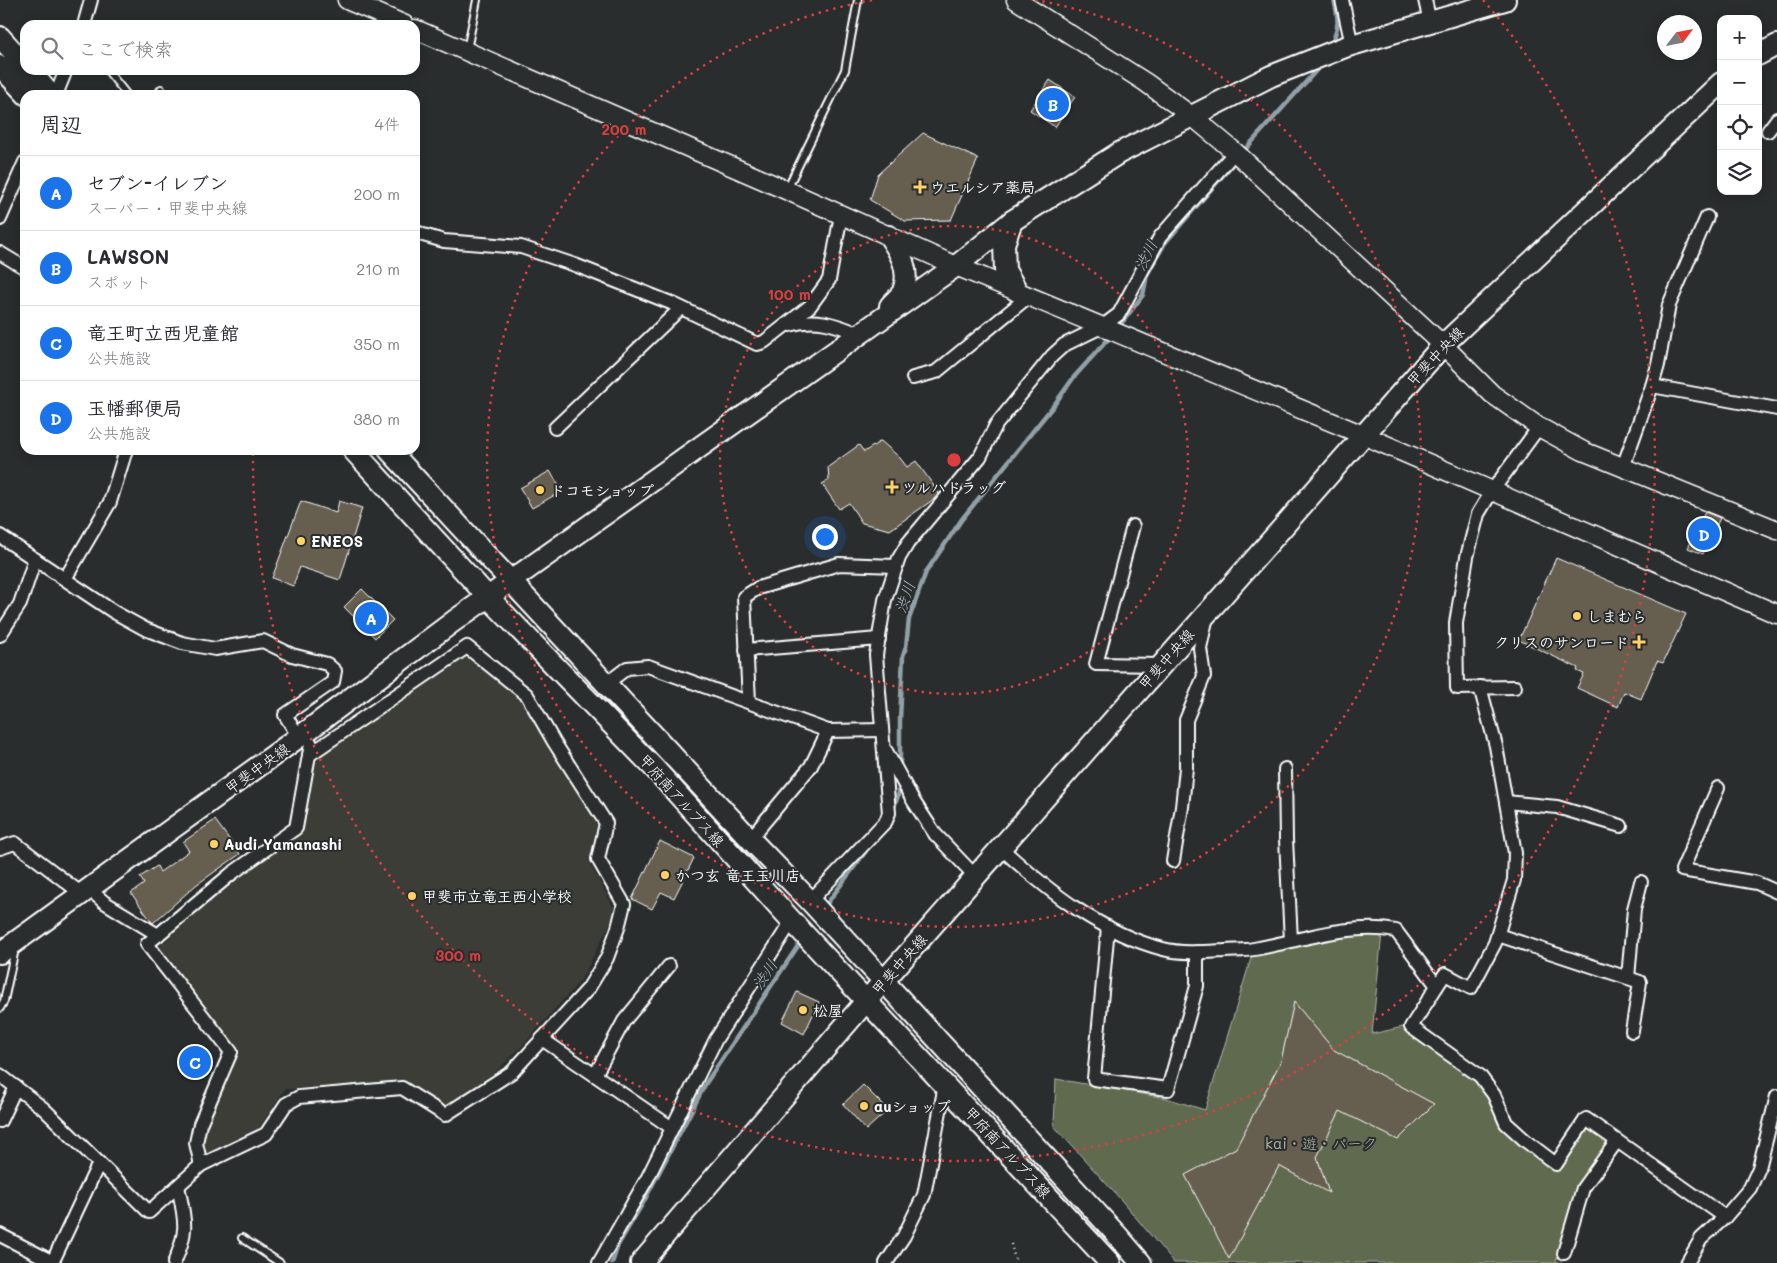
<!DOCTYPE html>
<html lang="ja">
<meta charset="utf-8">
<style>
:root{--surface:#fff;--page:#f7f7f7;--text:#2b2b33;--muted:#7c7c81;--line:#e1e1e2;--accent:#1a73e8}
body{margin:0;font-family:Mali,"Klee One",sans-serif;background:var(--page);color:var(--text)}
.controls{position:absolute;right:15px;top:15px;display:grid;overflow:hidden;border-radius:10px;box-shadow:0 2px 12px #0003}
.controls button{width:45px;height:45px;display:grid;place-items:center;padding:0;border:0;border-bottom:1px solid var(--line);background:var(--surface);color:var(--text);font:25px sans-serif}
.compass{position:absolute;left:1657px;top:15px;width:45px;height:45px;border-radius:50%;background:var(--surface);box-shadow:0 2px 12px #0003;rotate:58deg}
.you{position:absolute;left:824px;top:536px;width:18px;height:18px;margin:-12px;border:4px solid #fff;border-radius:50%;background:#1a73e8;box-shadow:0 0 0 8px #1a73e833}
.badge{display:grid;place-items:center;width:32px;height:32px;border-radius:50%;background:var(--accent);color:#fff;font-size:16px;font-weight:700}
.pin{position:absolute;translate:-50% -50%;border:2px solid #fff;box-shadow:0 1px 5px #0006}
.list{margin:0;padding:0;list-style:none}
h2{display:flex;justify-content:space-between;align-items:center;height:65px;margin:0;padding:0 20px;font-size:21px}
h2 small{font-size:16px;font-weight:400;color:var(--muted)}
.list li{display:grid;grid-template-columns:32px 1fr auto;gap:15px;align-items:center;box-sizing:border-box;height:75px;padding:0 20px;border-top:1px solid var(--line)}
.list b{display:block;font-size:19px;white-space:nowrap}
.list p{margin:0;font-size:16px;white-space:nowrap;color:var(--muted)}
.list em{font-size:16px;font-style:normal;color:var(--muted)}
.icon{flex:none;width:28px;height:28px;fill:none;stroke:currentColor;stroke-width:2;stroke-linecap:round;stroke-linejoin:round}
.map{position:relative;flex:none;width:1777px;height:1263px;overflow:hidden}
.search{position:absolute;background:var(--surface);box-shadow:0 2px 12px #0003;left:20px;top:20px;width:400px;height:55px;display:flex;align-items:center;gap:12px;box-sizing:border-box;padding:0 18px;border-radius:15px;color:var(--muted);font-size:19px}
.panel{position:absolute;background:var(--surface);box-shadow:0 2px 12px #0003;left:20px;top:90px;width:400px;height:365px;border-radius:15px}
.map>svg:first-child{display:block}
</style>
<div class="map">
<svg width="1777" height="1263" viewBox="0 0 1777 1263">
<rect width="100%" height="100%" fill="#2a2d2e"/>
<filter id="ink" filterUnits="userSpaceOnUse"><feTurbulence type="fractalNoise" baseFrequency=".02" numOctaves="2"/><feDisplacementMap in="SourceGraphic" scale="10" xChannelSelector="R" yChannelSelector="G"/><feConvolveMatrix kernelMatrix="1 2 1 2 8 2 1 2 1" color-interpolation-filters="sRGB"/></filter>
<g filter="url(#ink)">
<polygon fill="#3c3c38" points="470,654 522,698 597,822 589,862 616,912 581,980 523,1045 484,1083 441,1108 402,1081 285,1089 254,1135 205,1157 202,1142 208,1123 239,1049 159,946 236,880 301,833 318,756"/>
<polygon fill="#616a50" stroke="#b0b4a8" points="1382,933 1372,1034 1403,1027 1427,1042 1479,1079 1491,1096 1503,1128 1557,1170 1588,1125 1613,1141 1581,1186 1556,1261 1561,1263 1174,1263 1122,1201 1054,1126 1056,1079 1166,1098 1205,1110 1252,955 1308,941"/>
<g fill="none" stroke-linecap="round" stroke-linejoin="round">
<g stroke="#92a1a8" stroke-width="4.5">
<path d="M1332,44C1339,26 1339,19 1334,0"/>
<polyline points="1242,153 1322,64"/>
<polyline points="1118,328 1143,295 1147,275 1165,243 1232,165"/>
<polyline points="900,768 900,720 903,656 906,647 909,619 926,572 962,519 1054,405 1074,377 1111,336"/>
<polyline points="893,810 899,793 899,783"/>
<polyline points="823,909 866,851"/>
<polyline points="612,1263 618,1245 644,1201 706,1083 802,940"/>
</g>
</g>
<g fill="#665f4f" stroke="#fff">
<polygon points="1050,80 1075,97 1055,127 1030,110"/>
<polygon points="923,133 978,159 951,220 905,221 870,200 878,174"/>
<polygon points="881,441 900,458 907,467 916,461 939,493 934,499 890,530 862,523 849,503 839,509 822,484 829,480 828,467 859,445 864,452"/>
<polygon points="550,471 562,491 532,508 520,488"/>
<polygon points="301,501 336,513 339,501 362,508 340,580 300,567 293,586 272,578"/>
<polygon points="1705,512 1720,518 1703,554 1688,548"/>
<polygon points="1556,558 1686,614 1663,663 1657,661 1641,699 1624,692 1618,707 1577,688 1584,674 1577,671 1578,668 1519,640"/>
<polygon points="362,589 393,620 375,638 344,607"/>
<polygon points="215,820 240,854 196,885 153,923 151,921 131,893 144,884 140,877 157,866 160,872 189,851 183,842"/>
<polygon points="660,841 694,858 674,898 661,892 652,909 632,899"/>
<polygon points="797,992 819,1002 804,1034 782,1022"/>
<polygon points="1294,1002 1334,1050 1434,1104 1398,1140 1340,1111 1317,1157 1329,1193 1279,1166 1229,1259 1185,1175 1236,1148 1281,1061"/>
<polygon points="863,1085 888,1110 866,1130 843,1104"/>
</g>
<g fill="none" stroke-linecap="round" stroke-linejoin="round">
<defs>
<g id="lane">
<polyline points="467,50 477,0"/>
<polyline points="107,70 127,95"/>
<polyline points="158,95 161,89"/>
<polyline points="787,189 845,70 858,0"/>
<polyline points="0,1008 4,1001 15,949"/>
<polyline points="242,1238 280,1263"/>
</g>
<g id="street">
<polyline points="1342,0 1352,45"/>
<polyline points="1425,0 1430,22"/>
<polyline points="84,25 91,0"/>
<polyline points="56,95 66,70"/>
<polyline points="1768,131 1777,119"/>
<polyline points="0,219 25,162"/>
<polyline points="415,231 423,235 444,241 521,247 575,265 671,303 757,344 764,342 810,306 829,280 841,215"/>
<polyline points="0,253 25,268"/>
<path d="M790,325C815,317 835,324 859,334"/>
<polyline points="913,378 936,372 1029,296"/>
<polyline points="1652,386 1777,409"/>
<polyline points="555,428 681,308"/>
<polyline points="1623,467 1652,386 1658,365 1669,305 1707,217"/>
<polyline points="1133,526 1096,664 1160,665"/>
<polyline points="0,536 114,612 145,629 182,643 215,649 263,641 292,655 327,664 335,671 333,682 285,715 299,737"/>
<polyline points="65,579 110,502 126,450"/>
<polyline points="0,635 20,604 35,559"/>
<polyline points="746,650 879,639"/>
<polyline points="606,684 627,668 648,666 828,731 882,730"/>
<polyline points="1515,687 1457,688 1456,623 1467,557 1478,514 1492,491 1539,427"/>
<polyline points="749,702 744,597 758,588 839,564 896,566"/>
<polyline points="886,751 914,802 935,834 976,877"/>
<polyline points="1285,769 1286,839 1291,941"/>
<polyline points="1718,788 1682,870 1757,883 1777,892"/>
<polyline points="1506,802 1557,807 1621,826"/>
<polyline points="750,839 811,766 828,731"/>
<polyline points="0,848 15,843 82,894"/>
<path d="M1001,848C1048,891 1101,933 1163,949C1182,954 1205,952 1224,951C1234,950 1244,951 1254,949C1299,941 1350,922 1396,931L1437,986L1411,1027L1480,1076L1494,1095L1506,1123L1527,1142L1556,1164L1586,1119L1725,1217"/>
<polyline points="1173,861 1182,807 1186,768 1186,720 1204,676 1200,648 1207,616"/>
<polyline points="89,889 104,902 158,935"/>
<polyline points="810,901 886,821 889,813 876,655 885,600 899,558 908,543 980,457 996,425 1052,356 1064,345 1103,326 1119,314 1160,237 1235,152"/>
<polyline points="1108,927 1094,1079 1168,1089 1197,986 1197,952"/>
<polyline points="1498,935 1640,982 1632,1031"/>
<polyline points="1628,978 1634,909 1641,882"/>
<polyline points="1437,986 1445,974 1471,988 1495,943 1514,880 1515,853 1496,746 1480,687"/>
<polyline points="542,1039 672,1128"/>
<polyline points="0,1075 44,1109 149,1212 201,1165 266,1134 286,1104 299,1097 402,1088 445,1115 512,1072 588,989 607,958 618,928 624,904 598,859 606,823 554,742 527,695 467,647 309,755"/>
<polyline points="595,1075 624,1021 669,966"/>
<polyline points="0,1121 16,1087"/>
<polyline points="201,1165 196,1143 200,1124 231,1052 147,944 231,874 296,828 311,744 304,733"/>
<polyline points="0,1235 53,1262"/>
<polyline points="1564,1253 1583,1188 1617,1141"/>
<polyline points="52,1263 99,1163"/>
<path d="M174,1263C189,1230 185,1220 178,1186"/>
<polyline points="599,1263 648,1177 716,1039 792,921"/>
<polyline points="886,1263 904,1236 924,1195 945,1085"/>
<polyline points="1687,1263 1701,1239 1725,1217 1750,1188 1759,1168 1777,1096"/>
</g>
<g id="secondary">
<polyline points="347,0 405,25"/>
<polyline points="1016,0 1145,82 1193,117 1235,152 1443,345 1492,394 1539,427 1583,451 1777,530"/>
<polyline points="415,29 786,190 956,266 1363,435 1777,614"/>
</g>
<g id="primary">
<polyline points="0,37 25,65"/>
<polyline points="1758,55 1777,45"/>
<polyline points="0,66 27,95"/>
<polyline points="29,70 51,95"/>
<polyline points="1012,221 1004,244 1005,270 1017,291"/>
<path d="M889,236C900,252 911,271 903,291C901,296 894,301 890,306"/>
<polyline points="353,450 488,597 655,769 792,921 1110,1263"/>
<polyline points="389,450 750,839 810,901 1118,1236 1141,1263"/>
<polyline points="0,953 299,737 454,621 956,266 1012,221 1119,153 1271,76 1345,47 1505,0"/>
<polyline points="641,1263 867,1000 1443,345 1721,83"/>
</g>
</defs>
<use href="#lane" stroke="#fff" stroke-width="10"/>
<use href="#street" stroke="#fff" stroke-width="16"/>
<use href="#secondary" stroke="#fff" stroke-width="21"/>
<use href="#primary" stroke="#fff" stroke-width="24"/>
<polyline stroke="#fff" stroke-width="2.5" stroke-dasharray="1 4" stroke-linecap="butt" points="1011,1244 1016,1263"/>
<use href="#lane" stroke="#2a2d2e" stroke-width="6"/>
<use href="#street" stroke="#2a2d2e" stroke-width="12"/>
<use href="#secondary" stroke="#2a2d2e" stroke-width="18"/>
<use href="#primary" stroke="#2a2d2e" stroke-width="20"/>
</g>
</g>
<g fill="none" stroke="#da3e3e" stroke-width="2.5" stroke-dasharray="2.5 5">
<circle cx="954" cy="460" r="234"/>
<path d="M1035 0A467 467 0 1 1 873 0"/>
<path d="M1483 0A701 701 0 1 1 253 454"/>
</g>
<g fill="#ffd166" stroke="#2a2d2e" stroke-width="2">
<path d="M917.5 179.5h5v5h5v5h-5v5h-5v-5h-5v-5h5z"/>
<path d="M889.5 479.5h5v5h5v5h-5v5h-5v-5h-5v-5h5z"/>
<circle cx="540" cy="490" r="5"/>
<circle cx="301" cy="541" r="5"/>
<circle cx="1577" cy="616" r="5"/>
<path d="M1636.5 634.5h5v5h5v5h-5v5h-5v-5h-5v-5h5z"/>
<circle cx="214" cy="844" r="5"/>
<circle cx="665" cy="875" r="5"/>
<circle cx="412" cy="896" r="5"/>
<circle cx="803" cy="1010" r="5"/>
<circle cx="864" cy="1106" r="5"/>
</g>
<g text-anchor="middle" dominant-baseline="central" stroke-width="4" stroke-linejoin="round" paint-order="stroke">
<g font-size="15" font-weight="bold" fill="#fff" stroke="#2a2d2e" text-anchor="start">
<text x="930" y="187">ウエルシア薬局</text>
<text x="902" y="487">ツルハドラッグ</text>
<text x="550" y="490">ドコモショップ</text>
<text x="311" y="541">ENEOS</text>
<text x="1587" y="616">しまむら</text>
<text x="1629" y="642" text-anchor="end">クリスのサンロード</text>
<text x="224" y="844">Audi Yamanashi</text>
<text x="675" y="875">かつ玄 竜王玉川店</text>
<text x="422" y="896">甲斐市立竜王西小学校</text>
<text x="813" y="1010">松屋</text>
<text x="874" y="1106">auショップ</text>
</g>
<g font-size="15" fill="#fff" stroke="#2a2d2e">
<text transform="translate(1435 356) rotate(-47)">甲斐中央線</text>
<text transform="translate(1166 659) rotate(-49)">甲斐中央線</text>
<text transform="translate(257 768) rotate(-36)">甲斐中央線</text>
<text transform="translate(682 800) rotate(48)">甲府南アルプス線</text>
<text transform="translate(899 964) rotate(-49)">甲斐中央線</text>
<text transform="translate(1008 1152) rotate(47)">甲府南アルプス線</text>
</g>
<g font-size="15" fill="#b0b4a8" stroke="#2a2d2e">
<text x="1321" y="1143">kai・遊・パーク</text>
</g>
<g font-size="16" font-style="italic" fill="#adb9be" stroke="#2a2d2e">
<text transform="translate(1145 255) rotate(-63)">渋川</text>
<text transform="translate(904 597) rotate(-71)">渋川</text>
<text transform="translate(764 974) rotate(-56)">渋川</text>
</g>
</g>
<circle cx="954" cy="460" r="8" fill="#da3e3e" stroke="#2a2d2e" stroke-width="2.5"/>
<g font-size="15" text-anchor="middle" font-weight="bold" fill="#da3e3e" stroke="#2a2d2e" stroke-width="4" stroke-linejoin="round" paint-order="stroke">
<text x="624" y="135">200 m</text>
<text x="789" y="300">100 m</text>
<text x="458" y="961">300 m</text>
</g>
</svg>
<div class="controls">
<button>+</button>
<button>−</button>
<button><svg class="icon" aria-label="locate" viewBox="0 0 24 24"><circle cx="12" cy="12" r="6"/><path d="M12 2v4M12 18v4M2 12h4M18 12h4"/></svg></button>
<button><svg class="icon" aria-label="layers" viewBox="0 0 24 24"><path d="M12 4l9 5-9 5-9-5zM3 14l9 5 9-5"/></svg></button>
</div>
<svg class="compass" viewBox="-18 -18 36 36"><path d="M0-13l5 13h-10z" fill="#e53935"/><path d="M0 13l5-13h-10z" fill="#7c7c81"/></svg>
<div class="you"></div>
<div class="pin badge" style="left:371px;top:618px">A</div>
<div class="pin badge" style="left:1053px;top:104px">B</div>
<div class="pin badge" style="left:195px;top:1062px">C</div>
<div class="pin badge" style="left:1704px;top:534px">D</div>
<div class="search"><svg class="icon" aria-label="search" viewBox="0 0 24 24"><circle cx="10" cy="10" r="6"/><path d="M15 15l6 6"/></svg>ここで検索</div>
<section class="panel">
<h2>周辺<small>4件</small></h2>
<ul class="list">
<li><span class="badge">A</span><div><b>セブン-イレブン</b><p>スーパー · 甲斐中央線</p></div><em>200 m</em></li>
<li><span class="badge">B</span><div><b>LAWSON</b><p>スポット</p></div><em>210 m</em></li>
<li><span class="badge">C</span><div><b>竜王町立西児童館</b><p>公共施設</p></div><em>350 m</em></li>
<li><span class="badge">D</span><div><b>玉幡郵便局</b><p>公共施設</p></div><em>380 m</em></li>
</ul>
</section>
</div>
